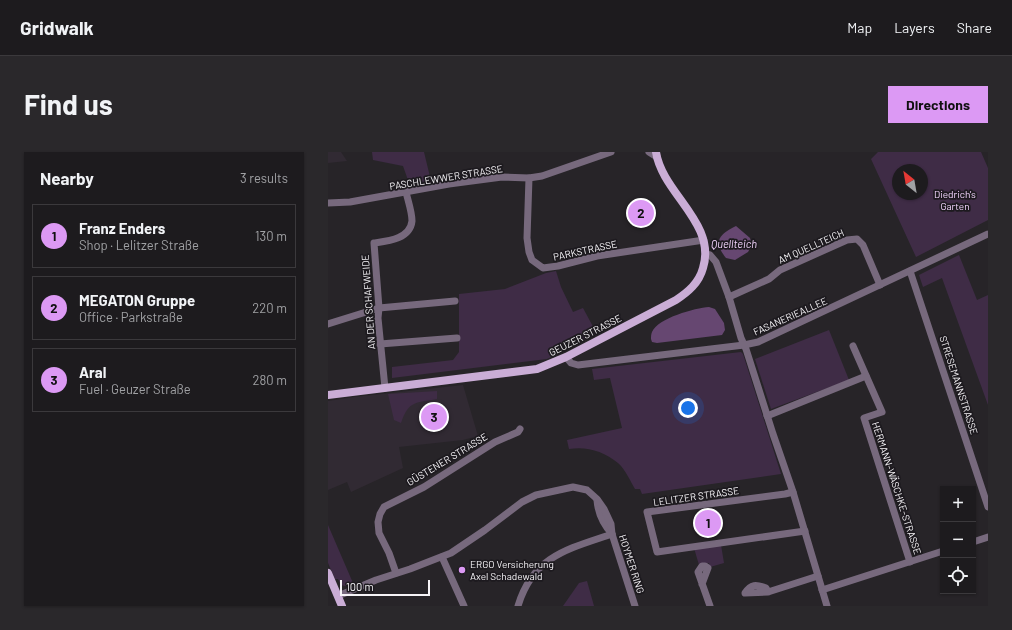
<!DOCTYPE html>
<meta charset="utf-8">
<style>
:root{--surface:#1d1b1e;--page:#2a282b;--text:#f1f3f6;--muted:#a0a1a4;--line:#3b393c;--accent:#dc99f4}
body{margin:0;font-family:Barlow,sans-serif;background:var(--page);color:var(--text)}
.controls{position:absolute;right:12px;bottom:12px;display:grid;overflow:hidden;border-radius:0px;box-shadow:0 1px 3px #0004}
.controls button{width:36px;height:36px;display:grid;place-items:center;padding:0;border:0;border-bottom:1px solid var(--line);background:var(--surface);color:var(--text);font:20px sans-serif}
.compass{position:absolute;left:564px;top:12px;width:36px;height:36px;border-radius:50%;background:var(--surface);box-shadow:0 1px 3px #0004;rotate:329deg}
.scale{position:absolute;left:12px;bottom:10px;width:90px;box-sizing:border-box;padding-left:4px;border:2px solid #f6f4f7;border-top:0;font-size:11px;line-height:14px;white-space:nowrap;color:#f6f4f7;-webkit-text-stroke:3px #1d1a1f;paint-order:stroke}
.you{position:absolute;left:360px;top:256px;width:14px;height:14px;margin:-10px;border:3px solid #fff;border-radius:50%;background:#1a73e8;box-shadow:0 0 0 6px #1a73e833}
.badge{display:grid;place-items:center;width:26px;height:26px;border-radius:50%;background:var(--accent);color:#111;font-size:13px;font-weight:700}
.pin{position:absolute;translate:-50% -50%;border:2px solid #fff;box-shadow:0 1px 4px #0006}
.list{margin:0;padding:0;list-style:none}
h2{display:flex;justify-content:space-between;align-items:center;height:52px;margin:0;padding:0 16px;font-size:17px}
h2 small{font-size:13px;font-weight:400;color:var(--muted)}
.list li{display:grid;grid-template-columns:26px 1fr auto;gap:12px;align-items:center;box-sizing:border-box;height:64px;margin:0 8px 8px;padding:0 8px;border:1px solid var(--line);border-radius:0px}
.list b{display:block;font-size:15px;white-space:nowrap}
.list p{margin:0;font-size:13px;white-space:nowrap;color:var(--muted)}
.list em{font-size:13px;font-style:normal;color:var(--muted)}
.icon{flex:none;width:22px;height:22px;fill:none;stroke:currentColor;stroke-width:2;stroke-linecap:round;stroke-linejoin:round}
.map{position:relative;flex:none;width:660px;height:454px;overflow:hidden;border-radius:0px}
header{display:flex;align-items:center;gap:24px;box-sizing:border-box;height:56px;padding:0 20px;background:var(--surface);border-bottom:1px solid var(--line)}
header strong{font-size:19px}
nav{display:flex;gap:22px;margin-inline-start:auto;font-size:14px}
.intro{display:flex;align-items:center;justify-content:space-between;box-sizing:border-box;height:96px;padding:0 24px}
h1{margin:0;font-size:28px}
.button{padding:10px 18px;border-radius:0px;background:var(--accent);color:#111;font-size:14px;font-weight:700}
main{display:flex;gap:24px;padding:0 24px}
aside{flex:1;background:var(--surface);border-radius:0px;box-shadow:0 1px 3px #0004}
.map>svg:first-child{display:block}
</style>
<header>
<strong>Gridwalk</strong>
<nav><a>Map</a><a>Layers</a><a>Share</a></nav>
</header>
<div class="intro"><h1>Find us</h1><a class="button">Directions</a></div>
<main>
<aside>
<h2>Nearby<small>3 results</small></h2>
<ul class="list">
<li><span class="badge">1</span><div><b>Franz Enders</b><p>Shop · Lelitzer Straße</p></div><em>130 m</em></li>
<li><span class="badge">2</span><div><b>MEGATON Gruppe</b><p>Office · Parkstraße</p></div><em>220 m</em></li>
<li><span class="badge">3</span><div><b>Aral</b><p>Fuel · Geuzer Straße</p></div><em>280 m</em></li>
</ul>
</aside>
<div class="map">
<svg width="660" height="454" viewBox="0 0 660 454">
<rect width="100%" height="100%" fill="#272428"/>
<g fill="#312a33">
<polygon points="0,0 13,0 19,9 0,11"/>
<polygon points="135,233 150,284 135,288 71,295 75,316 23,340 19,330 0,338 0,249 26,245"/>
</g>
<g fill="#3f2c46" fill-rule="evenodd">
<polygon points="44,0 96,0 103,29 81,31 75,14 45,8"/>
<path d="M550,0H653L660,16V68L588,105L543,7ZM570,18H594V42H570Z"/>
<polygon points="631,103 649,148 660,143 660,253 614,126 595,135 591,123"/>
<polygon points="228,119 233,135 245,160 255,156 269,182 219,207 64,226 64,215 125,208 131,200 131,142 177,137 218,121"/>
<polygon points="501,178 521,228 443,257 427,207"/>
<path d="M413,200L415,202L453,322L314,342L312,337H307C302,329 298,318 290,311C276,299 258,294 241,297L239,288L294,276L282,226L266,228L264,217Z"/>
<path d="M109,239V247C88,251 81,248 73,271L66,268L60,242Z"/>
<polygon points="0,373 25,431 17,434 13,433 10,427 7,427 0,411"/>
<polygon points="393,393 396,411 382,415 381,411 371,413 366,396"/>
<polygon points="259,429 266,454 235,454 251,431"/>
</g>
<g fill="#664771">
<path d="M408,74L422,86L424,93L420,100L407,108L398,106C385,90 390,83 408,74Z"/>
<path d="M381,155L387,157L396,171L397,178L394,183L329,191L324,190L323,187C323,185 323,182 324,180C330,166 367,156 381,155Z"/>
</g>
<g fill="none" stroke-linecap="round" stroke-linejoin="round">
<g stroke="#77697d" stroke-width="7">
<polyline points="321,0 329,5"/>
<polyline points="201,26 199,86 201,100 204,108 215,116 230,114 269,104 376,88"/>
<polyline points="0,51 22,50 121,32 174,25 201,26 214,24 283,0"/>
<polyline points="378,102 382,103 388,110 401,145 413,186 418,197 445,282 465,340 499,454"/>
<polyline points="582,119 660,355"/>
<polyline points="401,145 441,127 452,118 519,88 529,87 535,93 552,133"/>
<polyline points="0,172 51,156 127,149"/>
<polyline points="52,192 129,186"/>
<polyline points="525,194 554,260 536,266 582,410"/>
<polyline points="238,205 243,211 250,213 416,193 430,190 660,82"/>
<path d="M57,236L50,166L51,156L46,91C60,89 82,87 84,69C84,60 80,49 78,40"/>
<polyline points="439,264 538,224"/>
<polyline points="465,340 457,342 319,360 329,400 477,379"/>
<path d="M269,348C270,362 275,372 284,382"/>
<polyline points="645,390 660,385"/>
<polyline points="114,405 136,454"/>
<polyline points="68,421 61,401 51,381 50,370 52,362 56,355 96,335 167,290 190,280 192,277"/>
<polyline points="374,432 380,416 377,414 374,414 370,420 382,454"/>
<polyline points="494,438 615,399"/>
<path d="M440,440L417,441C423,432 428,432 438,436L440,440L490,424"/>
<polyline points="10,444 48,428 82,417 123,401 157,378 194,350 208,343 245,335 259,338 269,347 276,357 283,372 284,382 307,454"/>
<path d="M190,454C205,404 240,397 284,382"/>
</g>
<g stroke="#caadd6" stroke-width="8">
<path d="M0,243L209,217L238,205L348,148C360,140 371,131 375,116C389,71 334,41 328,0"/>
<polyline points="0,421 14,454"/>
</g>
</g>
<circle fill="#dc99f4" stroke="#1d1a1f" stroke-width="1.5" cx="134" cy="418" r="4"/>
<g text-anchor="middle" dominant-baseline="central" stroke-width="3.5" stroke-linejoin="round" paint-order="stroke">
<g font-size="10" fill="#f6f4f7" stroke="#1d1a1f">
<text transform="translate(118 25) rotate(-9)">PASCHLEWWER STRASSE</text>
<text transform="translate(483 94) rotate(-24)">AM QUELLTEICH</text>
<text transform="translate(257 98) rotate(-12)">PARKSTRASSE</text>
<text transform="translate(40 150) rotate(-94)">AN DER SCHAFWEIDE</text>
<text transform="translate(462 164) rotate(-24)">FASANERIEALLEE</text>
<text transform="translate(257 183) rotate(-27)">GEUZER STRASSE</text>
<text transform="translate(631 233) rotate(72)">STRESEMANNSTRASSE</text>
<text transform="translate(119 307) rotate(-31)">GÜSTENER STRASSE</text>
<text transform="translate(569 336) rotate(72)">HERMANN-WÄSCHKE-STRASSE</text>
<text transform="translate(368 344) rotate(-8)">LELITZER STRASSE</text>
<text transform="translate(304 412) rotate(72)">HOYMER RING</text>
</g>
<g font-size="10" fill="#f4d6ff" stroke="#1d1a1f">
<text x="627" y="42">Diedrich's<tspan x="627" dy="12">Garten</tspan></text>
</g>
<g font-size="10" fill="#f6f4f7" stroke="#1d1a1f" text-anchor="start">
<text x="142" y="412">ERGO Versicherung<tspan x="142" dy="12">Axel Schadewald</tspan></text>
</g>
<g font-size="11" font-style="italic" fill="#f2d4fd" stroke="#1d1a1f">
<text x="406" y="91">Quellteich</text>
</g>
</g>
</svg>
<div class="controls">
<button>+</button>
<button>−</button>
<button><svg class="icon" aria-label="locate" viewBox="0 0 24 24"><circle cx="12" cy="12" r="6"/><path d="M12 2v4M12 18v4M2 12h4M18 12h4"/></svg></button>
</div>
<svg class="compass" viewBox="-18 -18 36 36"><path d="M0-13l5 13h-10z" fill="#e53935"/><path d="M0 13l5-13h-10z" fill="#a0a1a4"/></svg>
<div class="scale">100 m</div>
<div class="you"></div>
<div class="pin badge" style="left:380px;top:371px">1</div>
<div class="pin badge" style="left:313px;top:61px">2</div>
<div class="pin badge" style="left:106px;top:265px">3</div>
</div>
</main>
